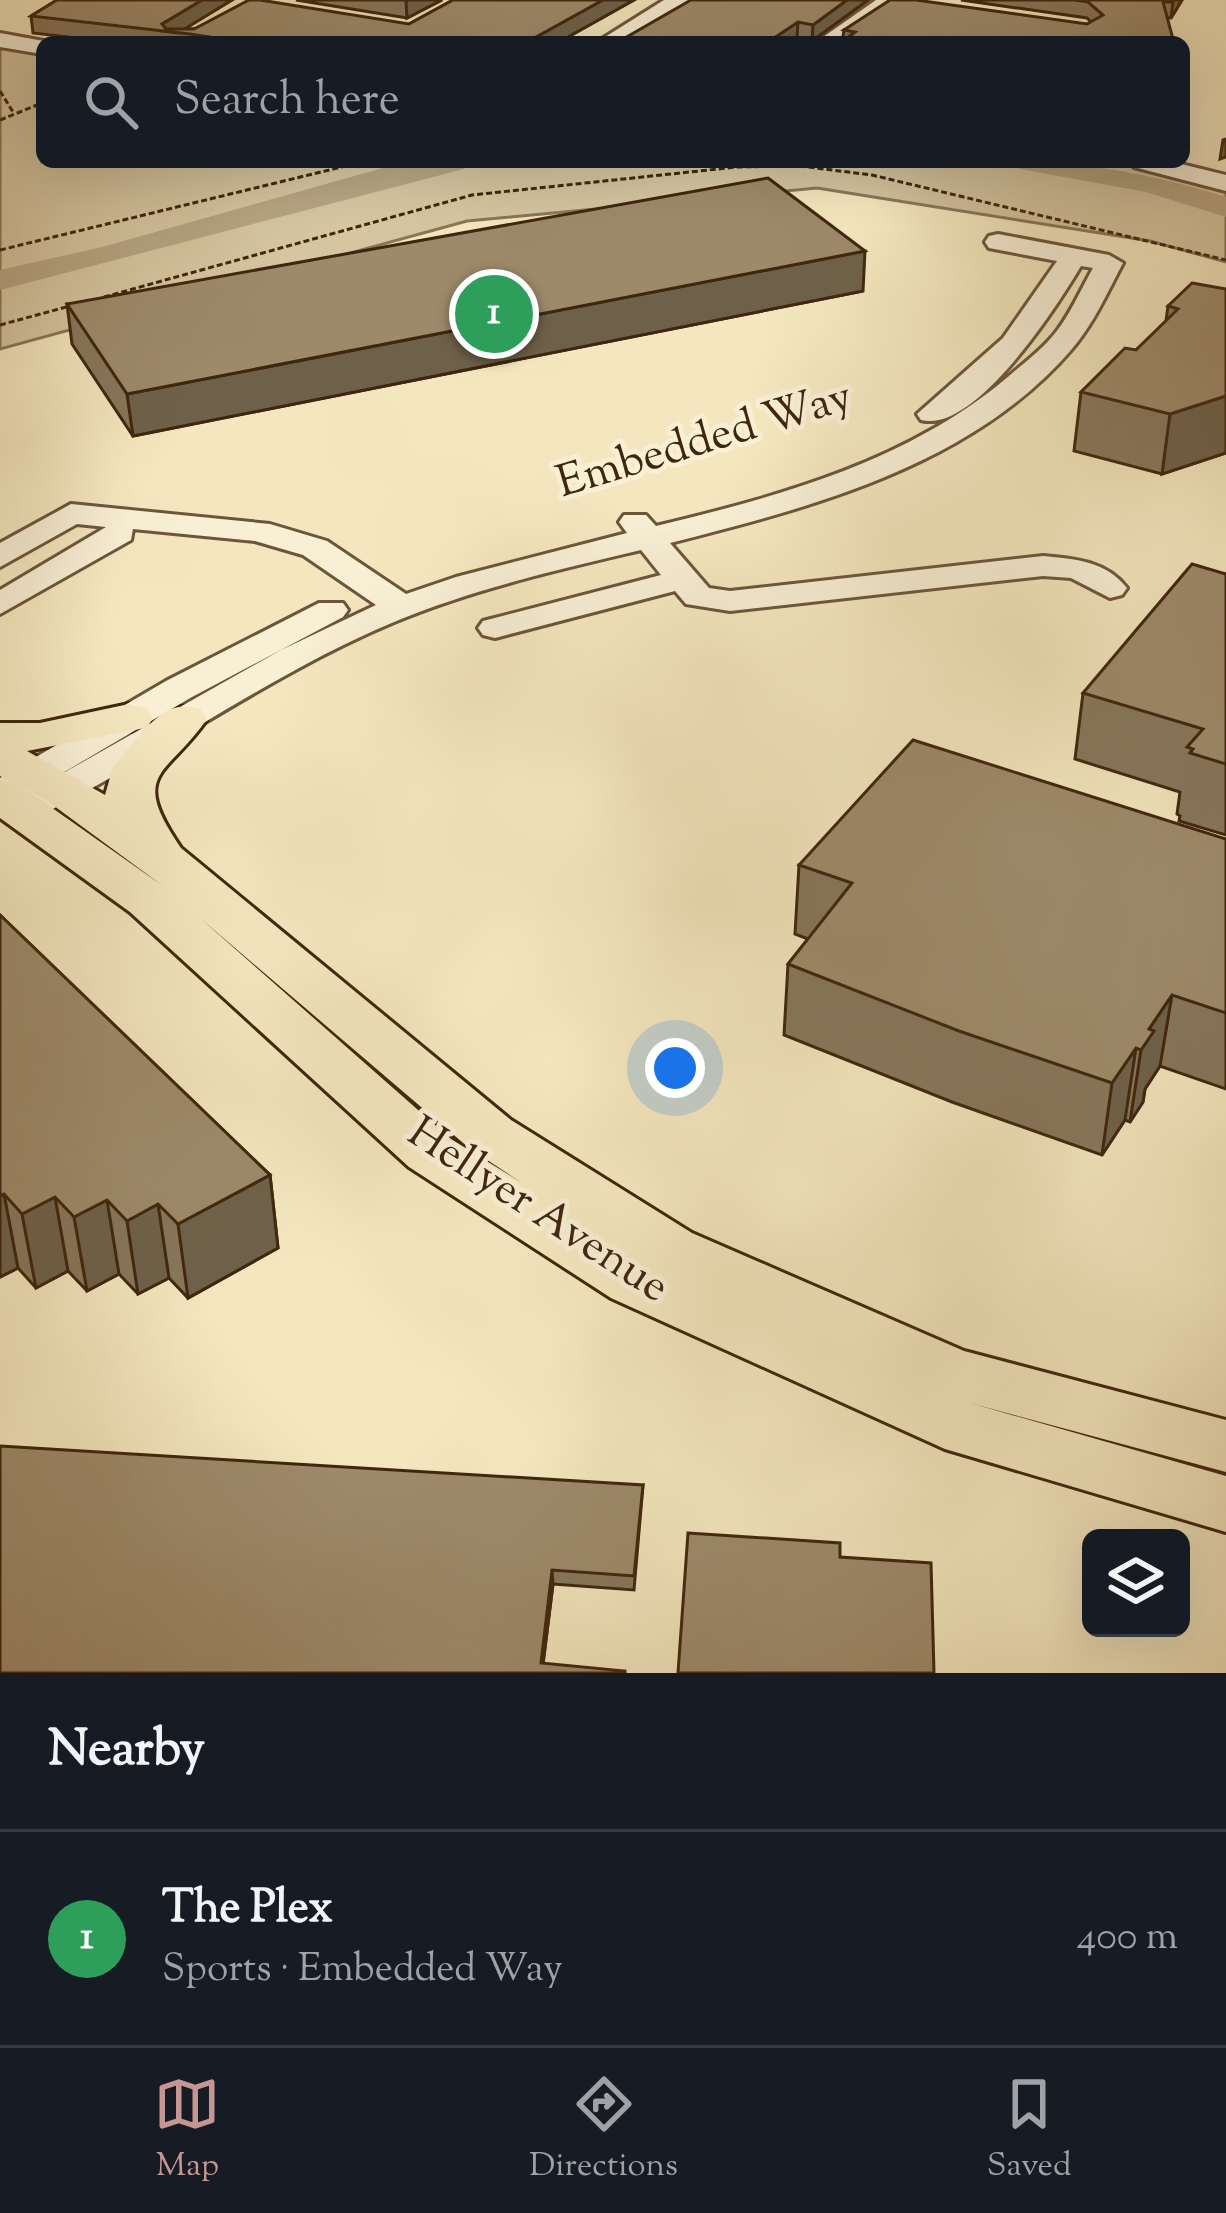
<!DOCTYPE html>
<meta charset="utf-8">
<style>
:root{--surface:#171b24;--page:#20242c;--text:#f1f3f6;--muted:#9ea1a6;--line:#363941;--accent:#c59692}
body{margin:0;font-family:"Sorts Mill Goudy",serif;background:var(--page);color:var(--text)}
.controls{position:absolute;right:36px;bottom:36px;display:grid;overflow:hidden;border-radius:18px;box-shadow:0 12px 48px #0002}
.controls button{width:108px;height:108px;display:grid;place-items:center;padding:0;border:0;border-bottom:3px solid var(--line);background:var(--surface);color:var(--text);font:60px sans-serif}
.you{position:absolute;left:675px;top:1068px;width:42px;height:42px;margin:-30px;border:9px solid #fff;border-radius:50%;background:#1a73e8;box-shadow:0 0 0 18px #1a73e833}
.badge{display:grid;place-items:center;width:78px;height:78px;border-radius:50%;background:var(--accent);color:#fff;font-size:39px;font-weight:700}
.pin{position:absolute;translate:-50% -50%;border:6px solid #fff;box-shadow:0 3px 12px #0006}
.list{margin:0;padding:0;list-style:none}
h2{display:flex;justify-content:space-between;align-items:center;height:156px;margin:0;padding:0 48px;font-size:51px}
h2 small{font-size:39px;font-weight:400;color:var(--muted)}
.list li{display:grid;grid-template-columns:78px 1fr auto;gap:36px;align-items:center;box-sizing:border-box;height:216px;padding:0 48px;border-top:3px solid var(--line)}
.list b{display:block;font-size:45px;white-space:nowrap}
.list p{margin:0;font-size:39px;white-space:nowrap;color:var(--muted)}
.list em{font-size:39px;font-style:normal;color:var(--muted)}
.icon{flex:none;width:66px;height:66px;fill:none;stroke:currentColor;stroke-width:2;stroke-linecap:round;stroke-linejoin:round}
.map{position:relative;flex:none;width:1226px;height:1673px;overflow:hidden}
.search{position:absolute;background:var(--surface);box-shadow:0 12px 48px #0002;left:36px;right:36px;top:36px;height:132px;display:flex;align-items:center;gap:30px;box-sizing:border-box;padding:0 42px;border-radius:18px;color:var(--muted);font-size:45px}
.sheet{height:372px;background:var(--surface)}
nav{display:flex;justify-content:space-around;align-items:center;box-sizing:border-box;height:168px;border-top:3px solid var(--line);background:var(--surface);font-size:33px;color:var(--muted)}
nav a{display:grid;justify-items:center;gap:6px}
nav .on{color:var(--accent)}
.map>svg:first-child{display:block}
</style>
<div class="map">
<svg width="1226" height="1673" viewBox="0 0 1226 1673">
<rect width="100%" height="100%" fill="#f4e7bf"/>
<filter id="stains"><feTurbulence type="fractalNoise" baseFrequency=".00167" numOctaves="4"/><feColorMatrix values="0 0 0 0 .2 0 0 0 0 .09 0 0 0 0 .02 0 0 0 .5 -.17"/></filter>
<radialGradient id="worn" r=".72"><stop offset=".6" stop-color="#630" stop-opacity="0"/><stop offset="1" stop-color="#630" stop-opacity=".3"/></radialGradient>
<polygon fill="#d5c6a1" stroke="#8a7658" stroke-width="3" points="0,47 42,54 42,162 1113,162 1226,190 1226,262 1150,241 817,188 467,221 0,349"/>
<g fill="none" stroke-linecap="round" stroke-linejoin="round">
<g fill="#b6a583" fill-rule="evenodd">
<polygon points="468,162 464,169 0,290 0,270 102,247 397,164"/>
<path d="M1016,162C1090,162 1155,175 1226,197V217L1146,192L1020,169Z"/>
</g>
<defs>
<g id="minor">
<polygon points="664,0 690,0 624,42 597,42"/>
<polygon points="876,0 902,0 842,42 816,42"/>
<polygon points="0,33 49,42 42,42 42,54 0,47"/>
<polygon points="1131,162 1173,162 1226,175 1226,191 1134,167"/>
<path d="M998,234L1109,255L1123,263C1107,293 1093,325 1071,350C971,466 812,507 670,543L709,588L730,591L1043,556C1075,559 1106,561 1127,588L1122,595L1110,598L1071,578L1043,576L730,611L686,604L675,591L495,638L483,635L478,628L483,621L661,575L641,550C557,570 473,589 394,622C272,673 164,753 47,812H19L16,800L0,805V778L166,681L319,603H343L348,610L343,617L192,697L49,781L281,650L376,605L303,555L255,541L133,529L131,540L0,614V590L106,527L77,524L0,567V543L71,504L270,524L327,541L406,594L456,577L627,533L619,522L624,515H646L656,526C781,496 909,461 1009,376C1025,362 1043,349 1056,332C1071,313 1081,289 1093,268L1081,266C1057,306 975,434 921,420L917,414L1003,338L1057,261L989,248L985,242L989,236Z"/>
</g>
<path id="major" d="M129,704L146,708L153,718L148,726C166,709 175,703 200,709L207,719C167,777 128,771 181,848L511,1120L692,1233L964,1351L1226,1420V1472L970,1403L1226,1476V1532L945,1449L611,1298L409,1167L130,912L0,818V780L15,784L0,776V723H40ZM145,728L113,767L105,795L27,751ZM21,786L46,800L163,886ZM200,918L469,1148L522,1183L451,1139Z"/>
</defs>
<use href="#minor" stroke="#6c563a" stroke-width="6"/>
<use href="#major" stroke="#3f260e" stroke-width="6"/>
<g stroke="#3f260e" stroke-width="3" stroke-dasharray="6 3" stroke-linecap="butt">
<polyline points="0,91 13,112"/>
<polyline points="0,120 42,103"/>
<polyline points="0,250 362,162"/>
<polyline points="104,297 472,195 737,167 800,166 872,175 1226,260"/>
<polyline points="0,325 70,306"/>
</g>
<use href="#minor" fill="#f8efd5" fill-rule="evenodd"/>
<use href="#major" fill="#f4e7bf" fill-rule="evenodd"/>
</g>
<g fill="#87775b" stroke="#3f260e" stroke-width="3">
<polygon points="57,0 232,0 184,29 409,24 453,0 634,0 559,42 111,42 33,33 31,16"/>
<polygon points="296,0 442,0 407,18"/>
<polygon points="691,0 868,0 812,41 797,38"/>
<polygon points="961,0 1182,0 1171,18 1167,18 1172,42 842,42 844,30 1087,24 1091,22 1087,18"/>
<polygon points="1226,289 1226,453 1162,474 1074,451 1081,392 1136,350 1166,321 1168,306"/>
<polygon points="863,291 133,436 72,344 67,304"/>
<polygon points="1226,574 1226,835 1179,821 1180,816 1177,814 1180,792 1075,759 1083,693"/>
<polygon points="1226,839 1226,1089 1160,1066 1145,1089 1143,1102 1130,1122 1125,1120 1102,1155 952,1102 784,1035 788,964 808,939 795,934 799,865"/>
<polygon points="0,915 270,1175 278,1248 188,1298 169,1278 138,1294 119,1274 87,1291 68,1271 36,1288 18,1268 0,1277"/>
<polygon points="643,1485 634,1590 553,1584 543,1663 0,1673"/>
</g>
<g fill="#6e614a" stroke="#3f260e" stroke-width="3">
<polygon points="202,0 232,0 178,33 162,31 162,24"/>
<polygon points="409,0 442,0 407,18 406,1"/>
<polygon points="603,0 634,0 559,42 527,42"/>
<polygon points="847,0 868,0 812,41 813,25"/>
<polygon points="1174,0 1182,0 1171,18 1173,2"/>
<polygon points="798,22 797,38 790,42 768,42"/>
<polygon points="1226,139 1226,157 1220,159 1223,140"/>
<polygon points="865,251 863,291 133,436 127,394"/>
<polygon points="1226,396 1226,453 1162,474 1170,414"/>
<polygon points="1172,995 1160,1066 1145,1089 1143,1102 1130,1122 1141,1050 1149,1029"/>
<polygon points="1136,1048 1125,1120 1102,1155 1112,1083"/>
<polygon points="270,1175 278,1248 188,1298 178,1224"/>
<polygon points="4,1194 18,1268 0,1277 0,1196"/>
<polygon points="55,1197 68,1271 36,1288 22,1214"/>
<polygon points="107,1200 119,1274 87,1291 74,1217"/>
<polygon points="158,1204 169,1278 138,1294 127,1221"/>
<polygon points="552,1570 553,1584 542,1673 541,1663"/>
</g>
<g fill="#9d8a6a" stroke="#3f260e" stroke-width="3">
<polygon points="57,0 202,0 162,24 166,29 194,29 249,0 260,0 409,24 453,0 603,0 527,42 241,42 190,34 31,16"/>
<polygon points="691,0 847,0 813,25 798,22 768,42 618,42"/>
<polygon points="890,0 916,0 1087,24 1103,15 1088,2 1075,0 1174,0 1173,2 1163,2 1173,39 1126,39 1124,42 842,42 855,32 844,30"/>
<polygon points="768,178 865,251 127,394 67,304"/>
<polygon points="1192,283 1226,289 1226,396 1170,414 1081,392 1125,348 1136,350 1178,309 1168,306"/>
<polygon points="1192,564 1226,574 1226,764 1190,753 1193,749 1187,747 1203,729 1083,693"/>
<polygon points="913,740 1226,839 1226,1013 1172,995 1149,1029 1154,1031 1141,1050 1136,1048 1112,1083 959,1031 788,964 852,883 799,865"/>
<polygon points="0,915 270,1175 178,1224 158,1204 127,1221 107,1200 74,1217 55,1197 22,1214 4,1194 0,1196"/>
<polygon points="0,1446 643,1485 634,1576 552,1570 541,1663 625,1671 625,1673 0,1673"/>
<polygon points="688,1533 840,1543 840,1557 931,1563 934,1673 678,1673"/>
</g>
<g text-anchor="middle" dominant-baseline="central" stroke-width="10" stroke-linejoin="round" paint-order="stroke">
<g font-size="45" fill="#3f260e" stroke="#f8efd5">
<text transform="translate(705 442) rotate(-17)">Embedded Way</text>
<text transform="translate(537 1212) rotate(33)">Hellyer Avenue</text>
</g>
</g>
<rect width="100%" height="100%" filter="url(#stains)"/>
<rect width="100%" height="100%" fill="url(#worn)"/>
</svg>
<div class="controls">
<button><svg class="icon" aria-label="layers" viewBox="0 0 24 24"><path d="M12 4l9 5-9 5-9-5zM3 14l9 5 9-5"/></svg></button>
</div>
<div class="you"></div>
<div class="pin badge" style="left:494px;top:314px;background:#2e9e5b">1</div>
<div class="search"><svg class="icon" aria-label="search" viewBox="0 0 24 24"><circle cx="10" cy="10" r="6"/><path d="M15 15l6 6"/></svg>Search here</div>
</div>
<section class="sheet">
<h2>Nearby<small></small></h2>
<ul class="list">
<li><span class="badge" style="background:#2e9e5b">1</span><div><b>The Plex</b><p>Sports · Embedded Way</p></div><em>400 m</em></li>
</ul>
</section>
<nav>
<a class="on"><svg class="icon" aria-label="map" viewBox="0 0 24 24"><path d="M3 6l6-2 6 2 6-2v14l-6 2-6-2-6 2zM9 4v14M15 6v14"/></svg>Map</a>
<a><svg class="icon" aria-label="directions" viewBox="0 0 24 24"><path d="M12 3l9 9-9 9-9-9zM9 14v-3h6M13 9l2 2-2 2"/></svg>Directions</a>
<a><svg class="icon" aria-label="saved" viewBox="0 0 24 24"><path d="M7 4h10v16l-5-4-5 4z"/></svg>Saved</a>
</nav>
